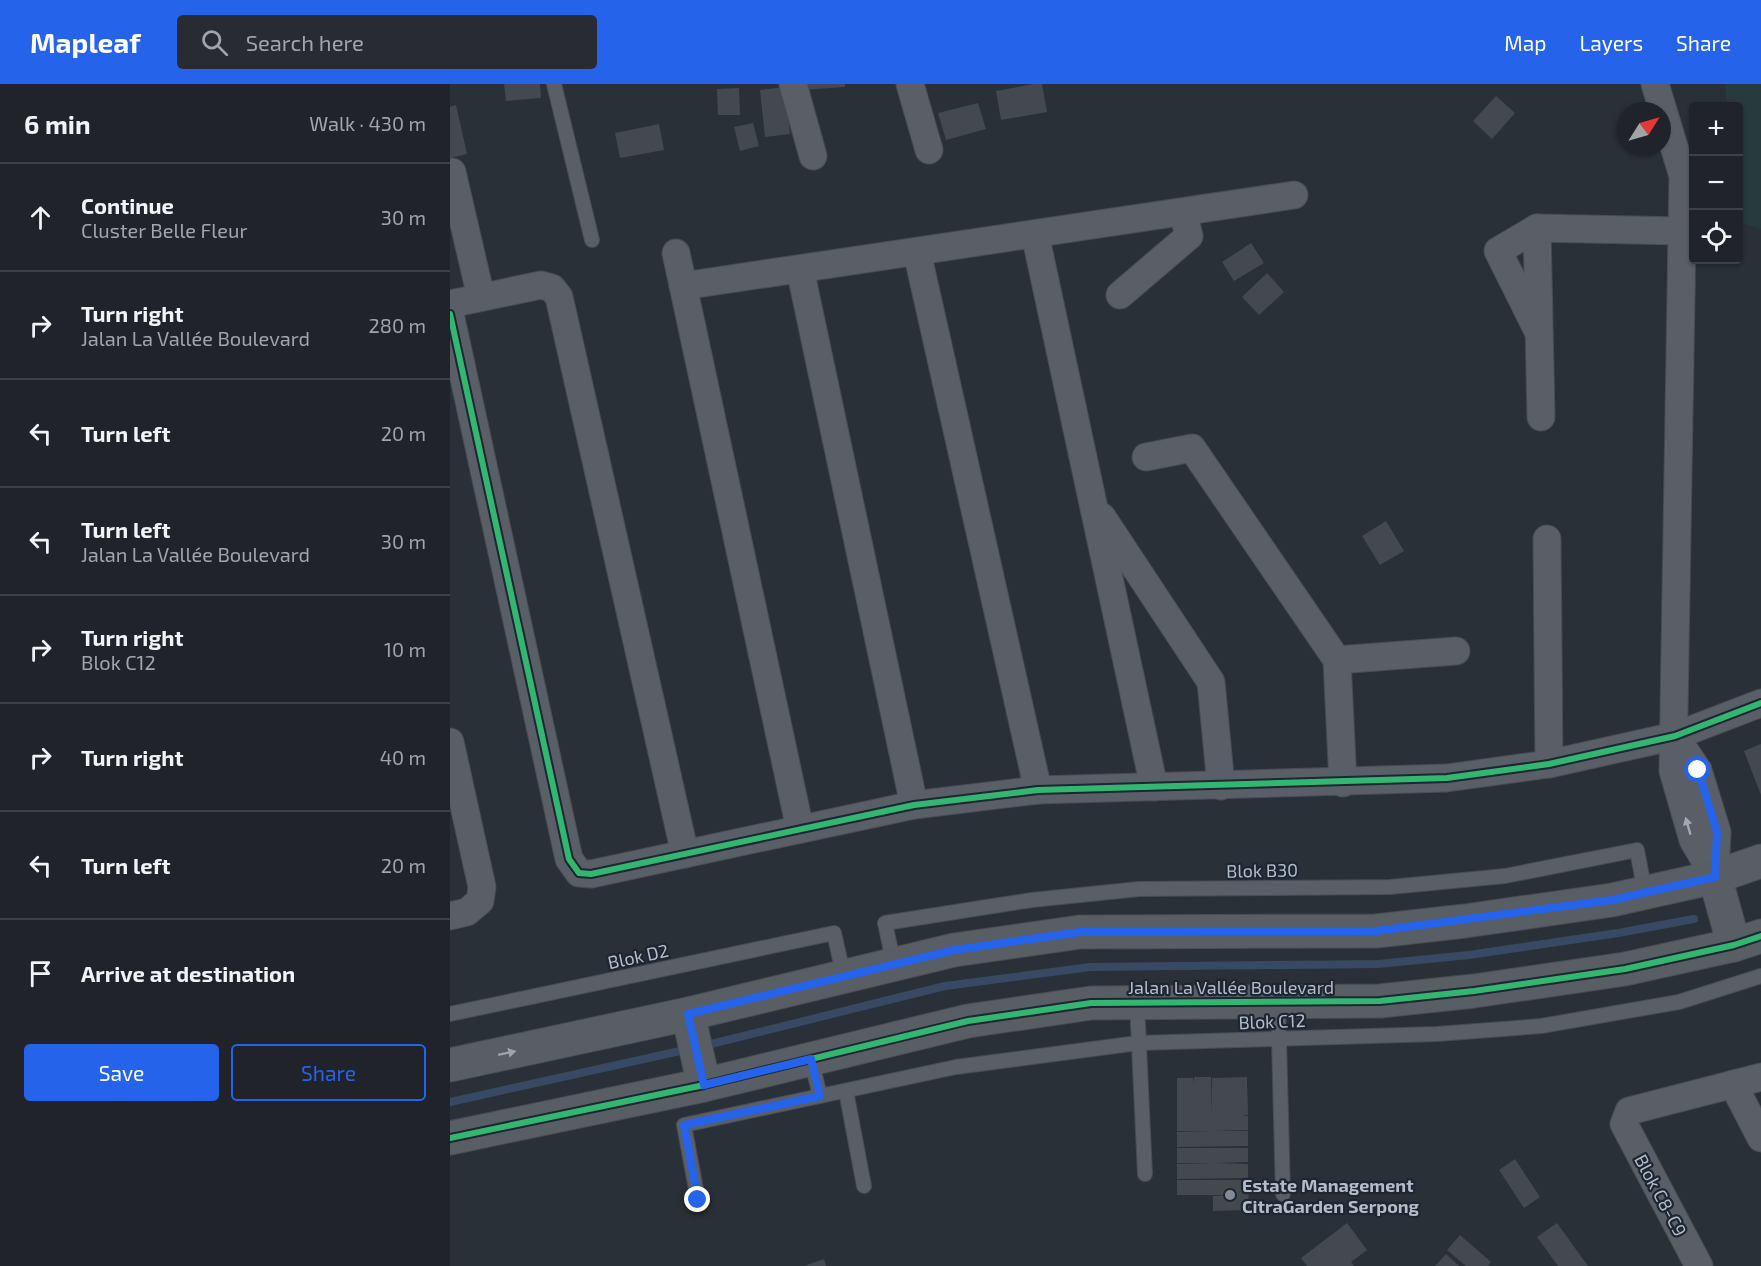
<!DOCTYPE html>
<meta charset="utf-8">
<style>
:root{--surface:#20242a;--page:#282c32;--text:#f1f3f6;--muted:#a2a4a8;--line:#3d4147;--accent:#2563eb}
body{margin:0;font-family:"Exo 2",sans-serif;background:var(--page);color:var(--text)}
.controls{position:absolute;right:18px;top:18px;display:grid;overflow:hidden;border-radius:6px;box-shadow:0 2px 4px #0004}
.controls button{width:54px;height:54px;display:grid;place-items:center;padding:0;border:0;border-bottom:2px solid var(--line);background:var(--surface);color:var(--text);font:30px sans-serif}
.compass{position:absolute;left:1167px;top:18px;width:54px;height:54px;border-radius:50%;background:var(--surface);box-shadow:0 2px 4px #0004;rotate:53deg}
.stop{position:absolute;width:18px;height:18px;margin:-14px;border:4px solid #2563eb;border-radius:50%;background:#fff}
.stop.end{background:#2563eb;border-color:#fff;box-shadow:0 2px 6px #0008}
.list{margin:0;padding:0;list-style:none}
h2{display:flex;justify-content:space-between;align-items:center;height:78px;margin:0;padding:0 24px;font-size:26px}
h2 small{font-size:20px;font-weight:400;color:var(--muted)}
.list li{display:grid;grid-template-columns:39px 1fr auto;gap:18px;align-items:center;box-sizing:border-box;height:108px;padding:0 24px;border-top:2px solid var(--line)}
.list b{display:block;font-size:22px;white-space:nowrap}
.list p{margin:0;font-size:20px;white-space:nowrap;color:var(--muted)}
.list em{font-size:20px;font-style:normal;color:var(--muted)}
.actions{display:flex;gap:12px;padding:18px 24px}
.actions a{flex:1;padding:14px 0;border:2px solid var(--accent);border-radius:6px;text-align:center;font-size:21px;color:var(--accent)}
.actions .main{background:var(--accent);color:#fff}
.icon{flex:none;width:33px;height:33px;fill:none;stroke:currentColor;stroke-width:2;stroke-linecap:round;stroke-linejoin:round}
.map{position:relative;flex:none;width:1311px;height:1182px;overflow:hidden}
header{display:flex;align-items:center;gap:36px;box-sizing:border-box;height:84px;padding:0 30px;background:var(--accent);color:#fff}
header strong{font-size:28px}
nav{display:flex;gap:33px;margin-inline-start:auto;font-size:21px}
.search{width:420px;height:54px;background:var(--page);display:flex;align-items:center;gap:15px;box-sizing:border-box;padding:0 21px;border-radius:6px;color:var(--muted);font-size:22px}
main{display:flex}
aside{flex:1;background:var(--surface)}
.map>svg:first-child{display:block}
</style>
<header>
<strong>Mapleaf</strong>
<div class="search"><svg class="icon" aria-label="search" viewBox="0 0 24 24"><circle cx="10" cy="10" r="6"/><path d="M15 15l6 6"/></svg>Search here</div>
<nav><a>Map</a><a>Layers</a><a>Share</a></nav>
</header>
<main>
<aside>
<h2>6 min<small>Walk · 430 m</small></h2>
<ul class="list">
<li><svg class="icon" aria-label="ahead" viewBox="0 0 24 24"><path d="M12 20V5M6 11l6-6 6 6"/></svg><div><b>Continue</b><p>Cluster Belle Fleur</p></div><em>30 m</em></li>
<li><svg class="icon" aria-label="right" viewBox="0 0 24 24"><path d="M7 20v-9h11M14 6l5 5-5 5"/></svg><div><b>Turn right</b><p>Jalan La Vallée Boulevard</p></div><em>280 m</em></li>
<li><svg class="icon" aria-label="left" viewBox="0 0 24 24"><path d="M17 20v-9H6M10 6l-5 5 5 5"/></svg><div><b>Turn left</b></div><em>20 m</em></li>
<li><svg class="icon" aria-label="left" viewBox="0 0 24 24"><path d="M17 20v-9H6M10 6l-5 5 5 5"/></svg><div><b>Turn left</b><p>Jalan La Vallée Boulevard</p></div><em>30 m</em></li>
<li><svg class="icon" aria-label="right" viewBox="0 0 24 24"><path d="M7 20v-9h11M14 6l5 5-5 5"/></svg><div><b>Turn right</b><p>Blok C12</p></div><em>10 m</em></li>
<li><svg class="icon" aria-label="right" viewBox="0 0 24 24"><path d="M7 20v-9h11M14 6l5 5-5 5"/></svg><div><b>Turn right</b></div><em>40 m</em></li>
<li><svg class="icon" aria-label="left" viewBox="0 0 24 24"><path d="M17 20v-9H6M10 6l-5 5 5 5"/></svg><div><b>Turn left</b></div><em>20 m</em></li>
<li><svg class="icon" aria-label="arrive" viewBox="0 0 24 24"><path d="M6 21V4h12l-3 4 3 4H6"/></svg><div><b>Arrive at destination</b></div></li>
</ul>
<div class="actions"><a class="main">Save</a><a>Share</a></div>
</aside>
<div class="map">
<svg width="1311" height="1182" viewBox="0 0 1311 1182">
<rect width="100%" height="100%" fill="#2a3038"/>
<polygon fill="#273a3e" points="1275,0 1311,0 1311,145 1289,138 1288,22 1277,22"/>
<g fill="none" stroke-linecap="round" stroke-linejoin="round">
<g stroke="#384963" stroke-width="8">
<polyline points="253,962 495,902 640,883 928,880 1019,871 1168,849 1244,835"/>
<polyline points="0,1018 239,965"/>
</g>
</g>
<g fill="#444950">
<polygon points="54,0 90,0 91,14 56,17"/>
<polygon points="352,0 395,0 395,3 353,6"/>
<polygon points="584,0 592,0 597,28 551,36 546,7"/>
<polygon points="335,3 340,50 315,53 310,6"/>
<polygon points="289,4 290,31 268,31 267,5"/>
<polygon points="1046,12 1065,29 1042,55 1023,37"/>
<polygon points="528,19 536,45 496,56 488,29"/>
<polygon points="6,21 17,70 0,74 0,23"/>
<polygon points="303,39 309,62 290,67 284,43"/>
<polygon points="209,40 214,66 170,74 165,49"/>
<polygon points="801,159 814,179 784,197 772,178"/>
<polygon points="817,189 834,208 809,231 792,213"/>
<polygon points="936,437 954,467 930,481 912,452"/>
<polygon points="1311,660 1311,711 1294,667"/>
<polygon points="744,993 761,993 762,1032 762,994 797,993 798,1031 791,1032 798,1032 798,1046 762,1047 798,1047 798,1062 727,1063 727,1048 759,1047 727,1047 727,994 743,994 744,1000"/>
<polygon points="727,1064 798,1064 798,1078 766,1079 798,1080 798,1094 727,1095 727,1080 763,1079 727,1079"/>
<polygon points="1065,1075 1090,1113 1074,1124 1049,1086"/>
<polygon points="727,1096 798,1096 799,1126 763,1127 763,1112 792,1111 727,1111"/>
<polygon points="897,1139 917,1166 901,1178 904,1182 857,1182 851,1174"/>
<polygon points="1107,1139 1138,1182 1108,1182 1087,1153"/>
<polygon points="1010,1151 1041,1178 1038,1182 1016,1182 997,1166"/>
<polygon points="996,1170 1009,1182 985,1182"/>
<polygon points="374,1175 376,1182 354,1182"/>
</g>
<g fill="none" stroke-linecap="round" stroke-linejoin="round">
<defs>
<g id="lane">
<polyline points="104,0 142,156"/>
<polyline points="444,881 435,839 582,816 689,805 940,803 1055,792 1187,766 1195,809"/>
<polyline points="828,918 833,1110"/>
<polyline points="687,919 695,1090"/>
<polyline points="0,930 384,849 394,893"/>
<polyline points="361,975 370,1012 506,983 688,959 987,950 1091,942 1229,918 1311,892"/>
<polyline points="396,1007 414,1102"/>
<polyline points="248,1116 234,1041 370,1012"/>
</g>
<g id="street">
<polyline points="343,0 363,72"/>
<polyline points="460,0 479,66"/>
<polyline points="1205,0 1233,92 1223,687 1243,756 1265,793"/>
<polyline points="0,89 2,88 31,213"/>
<polyline points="1087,144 1091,333"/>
<polyline points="585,150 704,703"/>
<polyline points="467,168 588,706"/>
<polyline points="226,169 350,745"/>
<polyline points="350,185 464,721"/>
<polyline points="233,202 844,111"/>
<polyline points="670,211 739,152 733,128"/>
<polyline points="0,220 91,201 102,204 109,213 235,770"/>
<polyline points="0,230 119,775 129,789 141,790 464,721 588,706 997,694 1099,680 1225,652 1311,619"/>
<polyline points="1089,249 1048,167 1087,144 1232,147"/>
<polyline points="696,373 742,364 887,576 893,699"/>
<polyline points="652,433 761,598 771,702"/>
<polyline points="1097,455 1099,680"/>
<polyline points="887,576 1006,567"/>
<polyline points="1225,652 1248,686 1267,748 1265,793"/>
<polyline points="0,658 32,803 30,817 17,828 0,832"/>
<polyline points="1283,1000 1311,1054"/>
<polyline points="1249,1182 1174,1040 1179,1027 1311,993"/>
</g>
<g id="secondary">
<polyline points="1265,793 1284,861"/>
<polyline points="238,930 254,1001"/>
<polyline points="0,981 238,930 504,866 630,848 926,847 1015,837 1162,816 1265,793 1311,777"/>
<polyline points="0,1054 254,1001 518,937 641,919 930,917 1024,907 1175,885 1284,861 1311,852"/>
</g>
</defs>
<use href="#lane" stroke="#484c53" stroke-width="16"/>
<use href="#street" stroke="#484c53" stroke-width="29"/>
<use href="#secondary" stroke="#484c53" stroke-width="35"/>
<use href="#lane" stroke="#5a5e66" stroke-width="14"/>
<use href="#street" stroke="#5a5e66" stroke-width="27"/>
<use href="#secondary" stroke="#595d64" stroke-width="33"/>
<defs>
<g id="cycleway">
<polyline points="0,230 119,775 129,789 141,790 464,721 588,706 997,694 1099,680 1225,652 1311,619"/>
<polyline points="0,1054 254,1001 518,937 641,919 930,917 1024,907 1175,885 1284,861 1311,852"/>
</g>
</defs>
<use href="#cycleway" stroke="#1d2633" stroke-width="10"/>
<use href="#cycleway" stroke="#33b770" stroke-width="6"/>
</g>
<defs><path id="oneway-solid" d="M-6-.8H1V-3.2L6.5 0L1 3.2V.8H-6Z" transform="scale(1.5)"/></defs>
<use fill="#a2a9b5" href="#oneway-solid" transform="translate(1238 742) rotate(-106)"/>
<use fill="#9da4b0" href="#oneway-solid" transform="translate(57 969) rotate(-12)"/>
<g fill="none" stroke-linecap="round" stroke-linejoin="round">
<polyline stroke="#2563eb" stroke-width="8" points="248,1116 234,1041 370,1012 361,975 254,1001 238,930 504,866 630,848 926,847 1162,816 1265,793 1267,748 1248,686"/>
</g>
<circle fill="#848b96" stroke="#1d2633" stroke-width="2" cx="780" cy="1111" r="6"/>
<g text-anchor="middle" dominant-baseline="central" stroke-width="4.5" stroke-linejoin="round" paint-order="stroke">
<g font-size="18" fill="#b4bcc9" stroke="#1d2633">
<text transform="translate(812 786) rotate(-1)">Blok B30</text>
<text transform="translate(188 872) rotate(-12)">Blok D2</text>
<text x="781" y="903">Jalan La Vallée Boulevard</text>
<text transform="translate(822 937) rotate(-2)">Blok C12</text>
<text transform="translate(1211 1111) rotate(62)">Blok C8-C9</text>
</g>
<g font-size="18" font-weight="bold" fill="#b4bcc9" stroke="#1d2633" text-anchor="start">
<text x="792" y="1101">Estate Management<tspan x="792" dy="21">CitraGarden Serpong</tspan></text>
</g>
</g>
</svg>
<div class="controls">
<button>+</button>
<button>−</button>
<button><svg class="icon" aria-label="locate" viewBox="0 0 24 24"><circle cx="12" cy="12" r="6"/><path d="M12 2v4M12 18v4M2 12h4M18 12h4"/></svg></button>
</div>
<svg class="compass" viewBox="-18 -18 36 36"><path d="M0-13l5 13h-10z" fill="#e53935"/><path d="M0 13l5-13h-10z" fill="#a2a4a8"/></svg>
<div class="stop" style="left:1248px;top:686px"></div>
<div class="stop end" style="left:248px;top:1116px"></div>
</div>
</main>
